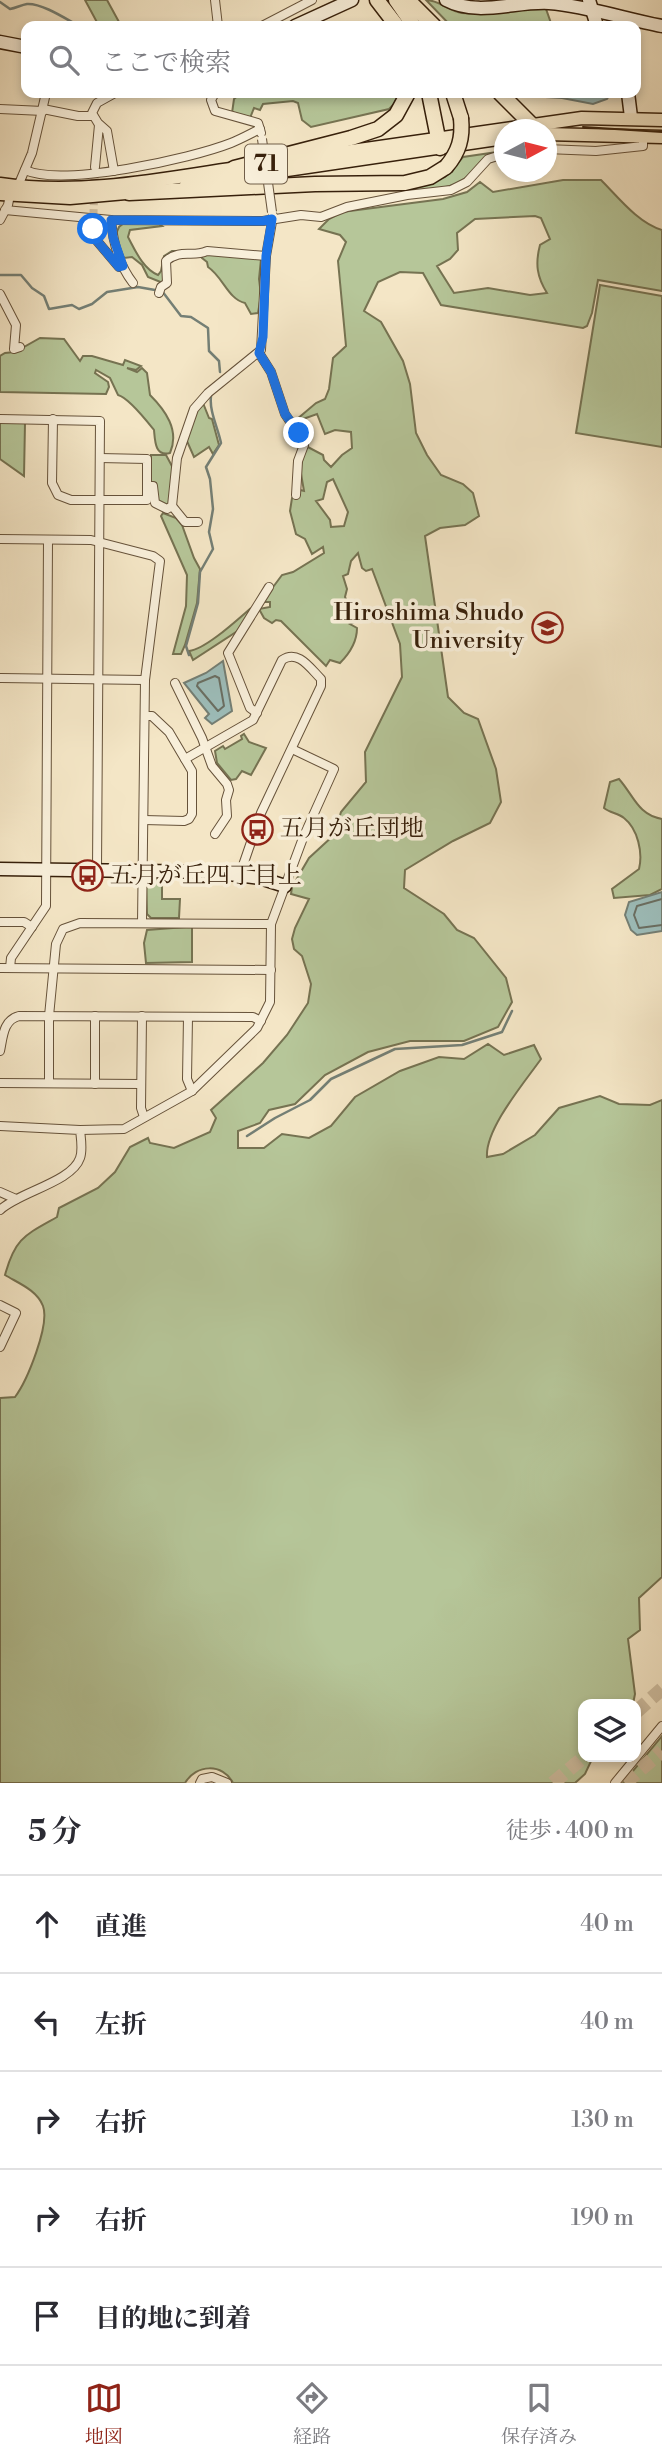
<!DOCTYPE html>
<html lang="ja">
<meta charset="utf-8">
<style>
:root{--surface:#fff;--page:#f2f2f3;--text:#2b2b33;--muted:#7c7c81;--line:#e1e1e2;--accent:#8f2418}
body{margin:0;font-family:"Libre Bodoni","Noto Serif JP",serif;background:var(--page);color:var(--text)}
.controls{position:absolute;right:21px;bottom:21px;display:grid;overflow:hidden;border-radius:14px;box-shadow:0 4px 10px #0003}
.controls button{width:63px;height:63px;display:grid;place-items:center;padding:0;border:0;border-bottom:2px solid var(--line);background:var(--surface);color:var(--text);font:35px sans-serif}
.compass{position:absolute;left:494px;top:119px;width:63px;height:63px;border-radius:50%;background:var(--surface);box-shadow:0 4px 10px #0003;rotate:83deg}
.stop{position:absolute;width:21px;height:21px;margin:-16px;border:5px solid #1a73e8;border-radius:50%;background:#fff}
.stop.end{background:#1a73e8;border-color:#fff;box-shadow:0 2px 7px #0008}
.list{margin:0;padding:0;list-style:none}
h2{display:flex;justify-content:space-between;align-items:center;height:91px;margin:0;padding:0 28px;font-size:30px}
h2 small{font-size:23px;font-weight:400;color:var(--muted)}
.list li{display:grid;grid-template-columns:46px 1fr auto;gap:21px;align-items:center;box-sizing:border-box;height:98px;padding:0 28px;border-top:2px solid var(--line)}
.list b{display:block;font-size:26px;white-space:nowrap}
.list em{font-size:23px;font-style:normal;color:var(--muted)}
.icon{flex:none;width:38px;height:38px;fill:none;stroke:currentColor;stroke-width:2;stroke-linecap:round;stroke-linejoin:round}
.map{position:relative;flex:none;width:662px;height:1783px;overflow:hidden}
.search{position:absolute;background:var(--surface);box-shadow:0 4px 10px #0003;left:21px;right:21px;top:21px;height:77px;display:flex;align-items:center;gap:18px;box-sizing:border-box;padding:0 24px;border-radius:14px;color:var(--muted);font-size:26px}
.sheet{height:581px;background:var(--surface)}
nav{display:flex;justify-content:space-around;align-items:center;box-sizing:border-box;height:98px;border-top:2px solid var(--line);background:var(--surface);font-size:19px;color:var(--muted)}
nav a{display:grid;justify-items:center;gap:4px}
nav .on{color:var(--accent)}
.map>svg:first-child{display:block}
</style>
<div class="map">
<svg width="662" height="1783" viewBox="0 0 662 1783">
<rect width="100%" height="100%" fill="#f4e6c6"/>
<filter id="stains"><feTurbulence type="fractalNoise" baseFrequency=".00286" numOctaves="4"/><feColorMatrix values="0 0 0 0 .2 0 0 0 0 .09 0 0 0 0 .02 0 0 0 .5 -.17"/></filter>
<radialGradient id="worn" r=".72"><stop offset=".6" stop-color="#630" stop-opacity="0"/><stop offset="1" stop-color="#630" stop-opacity=".3"/></radialGradient>
<g fill="#b6c699" stroke="#767352" stroke-width="2" fill-rule="evenodd">
<polygon points="85,0 107,0 119,22 134,22 139,26 99,26"/>
<path d="M426,0C439,0 449,11 462,13C491,15 518,7 546,9L552,26H451Z"/>
<polygon points="241,93 256,95 399,93 394,104 389,109 311,127 302,120 298,103 293,101 263,104 260,110 254,108 250,118 232,113 234,99"/>
<path d="M497,152C484,157 479,167 468,176C452,190 431,190 410,190L445,177L463,157Z"/>
<path d="M563,180H601C618,197 638,223 662,230V291L598,280L592,313L587,326L583,328L441,305L423,273L400,272L378,282L364,311L381,322L403,361L410,384L416,433L427,455L441,475L463,484L473,493L479,516L465,525L440,528L425,536L448,697L464,713L478,719L496,769L501,802L490,823L453,841L405,870L404,888L444,914L457,930L474,938L506,978L512,1002L498,1027L464,1041H410L368,1052L325,1075L295,1104L269,1110L260,1123L238,1131V1148H264L282,1134L309,1138L331,1126L355,1097L400,1071L439,1057L464,1059L488,1044L504,1055L534,1045L541,1059C524,1083 485,1129 487,1157L503,1154L535,1135L559,1108L600,1096L619,1104L650,1105L662,1100V1577L639,1598L640,1630L628,1639L635,1694L633,1704H583V1757H593L585,1774L575,1783H233C223,1763 196,1764 185,1783H0V1398L15,1397C27,1381 50,1325 43,1306C37,1290 18,1283 5,1275C15,1238 25,1235 57,1217L59,1208L98,1188L115,1172L130,1147L148,1138L150,1143L174,1148L210,1132L216,1118L211,1110L263,1063L287,1035L308,1003L311,984L302,956L294,949L292,939L295,928L309,899L291,894L292,887L309,858L334,835L341,812L366,782L365,752L402,677L400,644L372,569L366,571L362,568L358,553L351,561L348,574L343,576L347,589L345,597L348,604L352,603L357,611L356,621L350,624L357,628C357,642 349,654 340,663L330,660L326,666L281,621L276,620L272,623L264,618L259,609L270,607V602H262L282,575L293,572L324,553L323,547L312,554L305,539L296,534L290,511L292,498L297,496L300,490L304,491L300,468L306,446L323,455L324,460L331,467L342,455L352,448L351,432L335,430L325,434L317,414L303,419L301,428L296,420L316,403L325,399L329,389L333,358L346,346L338,261L346,242L340,235L319,229L329,219L342,212L443,199L467,192L480,182L493,192ZM535,216L541,218L550,239L540,245C535,264 537,277 547,293L530,295L488,288L454,293L437,266L450,259L458,250L457,233L475,219ZM333,479L348,512L344,526L331,527L330,520L316,501L323,499L327,482Z"/>
<path d="M124,223L159,224L162,226L130,230L128,237C135,250 143,269 158,275L161,271L164,256L172,251H179L166,256L163,283L148,277L142,265L132,257L124,258L115,236L119,227Z"/>
<path d="M208,253L261,259L259,279L261,295L258,313L251,314L245,303C228,299 223,277 208,267L207,262L202,258V255Z"/>
<polygon points="600,285 662,296 662,447 576,433"/>
<path d="M40,338L64,339L80,361L83,356H92L123,365L125,360L141,366L136,370L127,368L137,372L142,368L147,373L150,395C165,410 180,430 170,453C155,457 155,441 154,430C146,420 129,398 118,395L110,378L96,370L95,373L108,382L109,387L106,394L0,392V356L5,353L15,352Z"/>
<polygon points="203,403 209,418 212,419 219,445 213,454 209,447 194,457 186,439 192,418"/>
<polygon points="0,423 25,423 24,476 0,459"/>
<polygon points="151,455 166,455 173,468 169,503 166,505 158,502 156,483 151,482"/>
<polygon points="163,513 176,518 182,525 194,558 200,569 197,603 185,645 181,654 173,654 186,606 187,575 161,516"/>
<path d="M251,608L239,630L193,660L189,651C206,649 237,620 251,608Z"/>
<polygon points="244,734 249,742 266,748 251,775 242,771 236,779 231,780 217,763 215,751 223,746 225,749 242,739 241,736"/>
<path d="M619,779C634,796 638,815 662,819V889L650,895L614,898L612,889L639,869C643,853 638,829 624,818C618,813 610,813 604,808L610,782Z"/>
<polygon points="149,878 162,879 162,899 180,899 179,918 151,918 147,914 146,884"/>
<polygon points="186,927 192,927 192,962 146,963 144,943 147,930"/>
<polygon points="662,1736 662,1783 623,1783"/>
</g>
<g fill="#9dbebb" stroke="#747f75" stroke-width="2">
<polygon points="528,93 611,93 607,99 593,104 562,98 529,96"/>
<polygon points="223,661 232,711 212,724 205,718 209,714 184,683 206,673"/>
<polygon points="662,892 662,931 637,935 631,930 625,915 629,902"/>
</g>
<g fill="none" stroke-linecap="round" stroke-linejoin="round">
<g stroke="#6a6f63" stroke-width="2">
<polygon points="215,676 219,678 224,706 218,711 197,686 198,683"/>
<polyline points="662,899 637,906 634,915 639,928 662,925"/>
</g>
<g stroke="#747f75" stroke-width="2.5">
<path d="M0,2L10,9C16,8 21,5 27,4C42,3 66,19 79,26"/>
<polyline points="0,275 21,275 32,288 44,296 49,309 72,305 79,309 92,304 107,292 138,287 155,290"/>
<polyline points="162,291 181,316 191,317 208,328 209,351 219,361 220,372"/>
<path d="M189,655L186,646L198,603L200,572L213,549L209,532L213,509L210,479L206,467L221,443C218,428 209,411 211,396"/>
<polyline points="247,1136 275,1118 310,1100 331,1079 395,1049 462,1045 502,1032 512,1011"/>
</g>
<polyline stroke="#cebea1" stroke-width="8" stroke-dasharray="8 4" stroke-linecap="butt" points="93,229 95,167"/>
<g stroke="#cebea1" stroke-width="14" stroke-dasharray="14 7" stroke-linecap="butt">
<polyline points="636,1712 662,1689"/>
<polyline points="553,1783 584,1757"/>
<polyline points="625,1783 662,1751"/>
</g>
<defs>
<g id="street">
<polyline points="215,0 218,26"/>
<polyline points="262,26 312,0"/>
<polyline points="215,93 211,100 215,111 258,123 261,133"/>
<polyline points="0,109 43,111"/>
<polyline points="43,109 78,116 92,116"/>
<polyline points="546,149 596,151 643,146 643,135"/>
<polyline points="95,167 99,125"/>
<path d="M25,170C63,187 190,159 231,143C241,139 250,134 260,129"/>
<polyline points="114,171 107,131 98,123 92,113 97,103 115,93"/>
<polyline points="18,186 32,153 46,93"/>
<polyline points="5,210 111,220 263,221 301,215 321,217 347,207 407,195 451,190 467,182 488,159 504,154"/>
<polyline points="0,220 8,205 10,195"/>
<path d="M111,220C113,242 119,265 133,283"/>
<polyline points="93,229 97,241 119,267 122,266"/>
<path d="M159,293L161,287L167,283L166,261C181,248 192,258 207,251L266,256"/>
<polyline points="0,294 16,325 14,349 20,347"/>
<polyline points="259,353 271,372 285,414 303,441 304,445 298,461 296,495"/>
<polyline points="0,419 100,421 97,870"/>
<polyline points="53,419 52,483 58,495 71,500 147,500 147,459 100,458"/>
<polyline points="147,486 153,486 155,503 167,509 172,506 177,458 194,409 208,393 261,350 266,256 273,216"/>
<polyline points="172,506 185,522 198,522"/>
<polyline points="0,539 91,540 153,556 160,561 145,680 142,923"/>
<polyline points="1,678 145,680"/>
<polyline points="175,683 202,738 212,766 227,784 229,790 226,800 227,816 215,834"/>
<polyline points="257,713 250,708 228,653 269,587"/>
<path d="M185,759L253,720L282,660C298,649 310,668 321,679V686L261,813L240,874"/>
<polyline points="144,820 184,821 189,819 192,814 192,771 169,732 152,716 145,716"/>
<polyline points="0,922 24,922 32,927"/>
<polyline points="0,968 271,970"/>
<polyline points="10,968 11,958 46,906 48,540"/>
<polyline points="142,1016 141,1108 144,1117"/>
<polyline points="188,1017 187,1079 192,1091"/>
<path d="M0,1051C3,1037 3,1020 19,1016L253,1017L261,1021"/>
<polyline points="0,1083 141,1084"/>
<polyline points="49,1083 49,1016 56,944 63,929 80,923 271,924"/>
<polyline points="95,1084 95,1016"/>
<path d="M0,1126L80,1130C81,1139 83,1150 80,1158C72,1182 19,1192 0,1210"/>
<polyline points="80,1130 124,1129 192,1091 257,1028 270,1002 271,924 303,838 334,769 292,749"/>
<polyline points="0,1192 16,1199"/>
<polyline points="0,1305 16,1313 0,1347"/>
<polyline points="200,1783 202,1779 212,1777 227,1783"/>
<polyline points="615,1783 662,1726"/>
</g>
<g id="secondary">
<path d="M446,0C478,17 515,1 549,3C587,6 625,19 662,26"/>
<polyline points="589,0 597,26"/>
<polyline points="295,26 352,0"/>
<polyline points="0,42 26,47"/>
<polyline points="628,93 631,117"/>
<polyline points="0,869 213,872 260,878 285,886"/>
</g>
<g id="primary">
<polyline points="546,134 662,137"/>
<polyline points="282,161 582,118 662,120"/>
<path d="M0,184C81,196 163,179 243,167"/>
<polyline points="186,185 504,138"/>
<polyline points="0,194 70,198 137,192"/>
</g>
<g id="highway">
<polyline points="377,0 397,26"/>
<polyline points="396,0 414,26"/>
<polyline points="408,0 434,26"/>
<polyline points="429,93 440,148"/>
<polyline points="453,93 461,118"/>
<polyline points="500,93 531,124"/>
<polyline points="234,168 351,138 378,129 396,115 408,93"/>
<polyline points="129,193 315,184 405,183 430,177 446,167"/>
</g>
</defs>
<use href="#street" stroke="#66523a" stroke-width="10"/>
<use href="#secondary" stroke="#37200b" stroke-width="15"/>
<use href="#primary" stroke="#37200b" stroke-width="15"/>
<use href="#highway" stroke="#37200b" stroke-width="17"/>
<use href="#street" stroke="#f8efda" stroke-width="8"/>
<use href="#secondary" stroke="#f8efda" stroke-width="12"/>
<use href="#primary" stroke="#f4e6c6" stroke-width="12"/>
<use href="#highway" stroke="#f4e6c6" stroke-width="14"/>
<polyline stroke="#37200b" stroke-width="2" points="583,127 662,132"/>
<defs>
<polyline id="street-bridge" points="262,139 272,212"/>
<path id="highway-bridge" d="M446,167C459,152 463,138 461,118"/>
</defs>
<use href="#street-bridge" stroke="#66523a" stroke-width="10" stroke-linecap="butt"/>
<use href="#highway-bridge" stroke="#37200b" stroke-width="17" stroke-linecap="butt"/>
<use href="#street-bridge" stroke="#f8efda" stroke-width="8"/>
<use href="#highway-bridge" stroke="#f4e6c6" stroke-width="14"/>
</g>
<g fill="none" stroke-linecap="round" stroke-linejoin="round">
<polyline stroke="#1a73e8" stroke-width="9" points="93,229 97,241 119,267 123,266 113,237 111,220 263,221 272,219 266,256 263,337 259,353 271,372 285,414 299,433"/>
</g>
<defs>
<symbol id="university-ring" viewBox="-11 -11 22 22"><circle r="9.5" fill="#f8efda" stroke="#8f2418" stroke-width="1.5"/><path d="M0-5L7-2L0 1L-7-2ZM-4 1L0 2.5L4 1V4Q0 6-4 4Z" fill="#8f2418"/></symbol>
<symbol id="bus-ring" viewBox="-11 -11 22 22"><circle r="9.5" fill="#f8efda" stroke="#8f2418" stroke-width="1.5"/><path d="M-5-6H5V4H4V6H2V4H-2V6H-4V4H-5ZM-3.5-4V0h7V-4ZM-3.5 1.2v1.5H-2V1.2ZM2 1.2v1.5H3.5V1.2Z" fill="#8f2418"/></symbol>
</defs>
<g fill-rule="evenodd">
<use href="#university-ring" x="530" y="610" width="35" height="35"/>
<use href="#bus-ring" x="240" y="812" width="35" height="35"/>
<use href="#bus-ring" x="70" y="858" width="35" height="35"/>
</g>
<g text-anchor="middle" dominant-baseline="central" stroke-width="7" stroke-linejoin="round" paint-order="stroke">
<rect fill="#f8efda" stroke="#715e49" stroke-width="2" x="245" y="144.5" width="42" height="39" rx="5"/>
<g font-size="23" font-weight="bold" fill="#37200b">
<text x="266" y="164">71</text>
</g>
<g font-size="24" fill="#37200b" stroke="#f8efda" text-anchor="start">
<text x="524" y="613" text-anchor="end">Hiroshima Shudo<tspan x="524" dy="28">University</tspan></text>
<text x="280" y="829">五月が丘団地</text>
<text x="110" y="876">五月が丘四丁目上</text>
</g>
</g>
<rect width="100%" height="100%" filter="url(#stains)"/>
<rect width="100%" height="100%" fill="url(#worn)"/>
</svg>
<div class="controls">
<button><svg class="icon" aria-label="layers" viewBox="0 0 24 24"><path d="M12 4l9 5-9 5-9-5zM3 14l9 5 9-5"/></svg></button>
</div>
<svg class="compass" viewBox="-18 -18 36 36"><path d="M0-13l5 13h-10z" fill="#e53935"/><path d="M0 13l5-13h-10z" fill="#7c7c81"/></svg>
<div class="stop" style="left:93px;top:229px"></div>
<div class="stop end" style="left:299px;top:433px"></div>
<div class="search"><svg class="icon" aria-label="search" viewBox="0 0 24 24"><circle cx="10" cy="10" r="6"/><path d="M15 15l6 6"/></svg>ここで検索</div>
</div>
<section class="sheet">
<h2>5 分<small>徒歩 · 400 m</small></h2>
<ul class="list">
<li><svg class="icon" aria-label="ahead" viewBox="0 0 24 24"><path d="M12 20V5M6 11l6-6 6 6"/></svg><div><b>直進</b></div><em>40 m</em></li>
<li><svg class="icon" aria-label="left" viewBox="0 0 24 24"><path d="M17 20v-9H6M10 6l-5 5 5 5"/></svg><div><b>左折</b></div><em>40 m</em></li>
<li><svg class="icon" aria-label="right" viewBox="0 0 24 24"><path d="M7 20v-9h11M14 6l5 5-5 5"/></svg><div><b>右折</b></div><em>130 m</em></li>
<li><svg class="icon" aria-label="right" viewBox="0 0 24 24"><path d="M7 20v-9h11M14 6l5 5-5 5"/></svg><div><b>右折</b></div><em>190 m</em></li>
<li><svg class="icon" aria-label="arrive" viewBox="0 0 24 24"><path d="M6 21V4h12l-3 4 3 4H6"/></svg><div><b>目的地に到着</b></div></li>
</ul>
</section>
<nav>
<a class="on"><svg class="icon" aria-label="map" viewBox="0 0 24 24"><path d="M3 6l6-2 6 2 6-2v14l-6 2-6-2-6 2zM9 4v14M15 6v14"/></svg>地図</a>
<a><svg class="icon" aria-label="directions" viewBox="0 0 24 24"><path d="M12 3l9 9-9 9-9-9zM9 14v-3h6M13 9l2 2-2 2"/></svg>経路</a>
<a><svg class="icon" aria-label="saved" viewBox="0 0 24 24"><path d="M7 4h10v16l-5-4-5 4z"/></svg>保存済み</a>
</nav>
